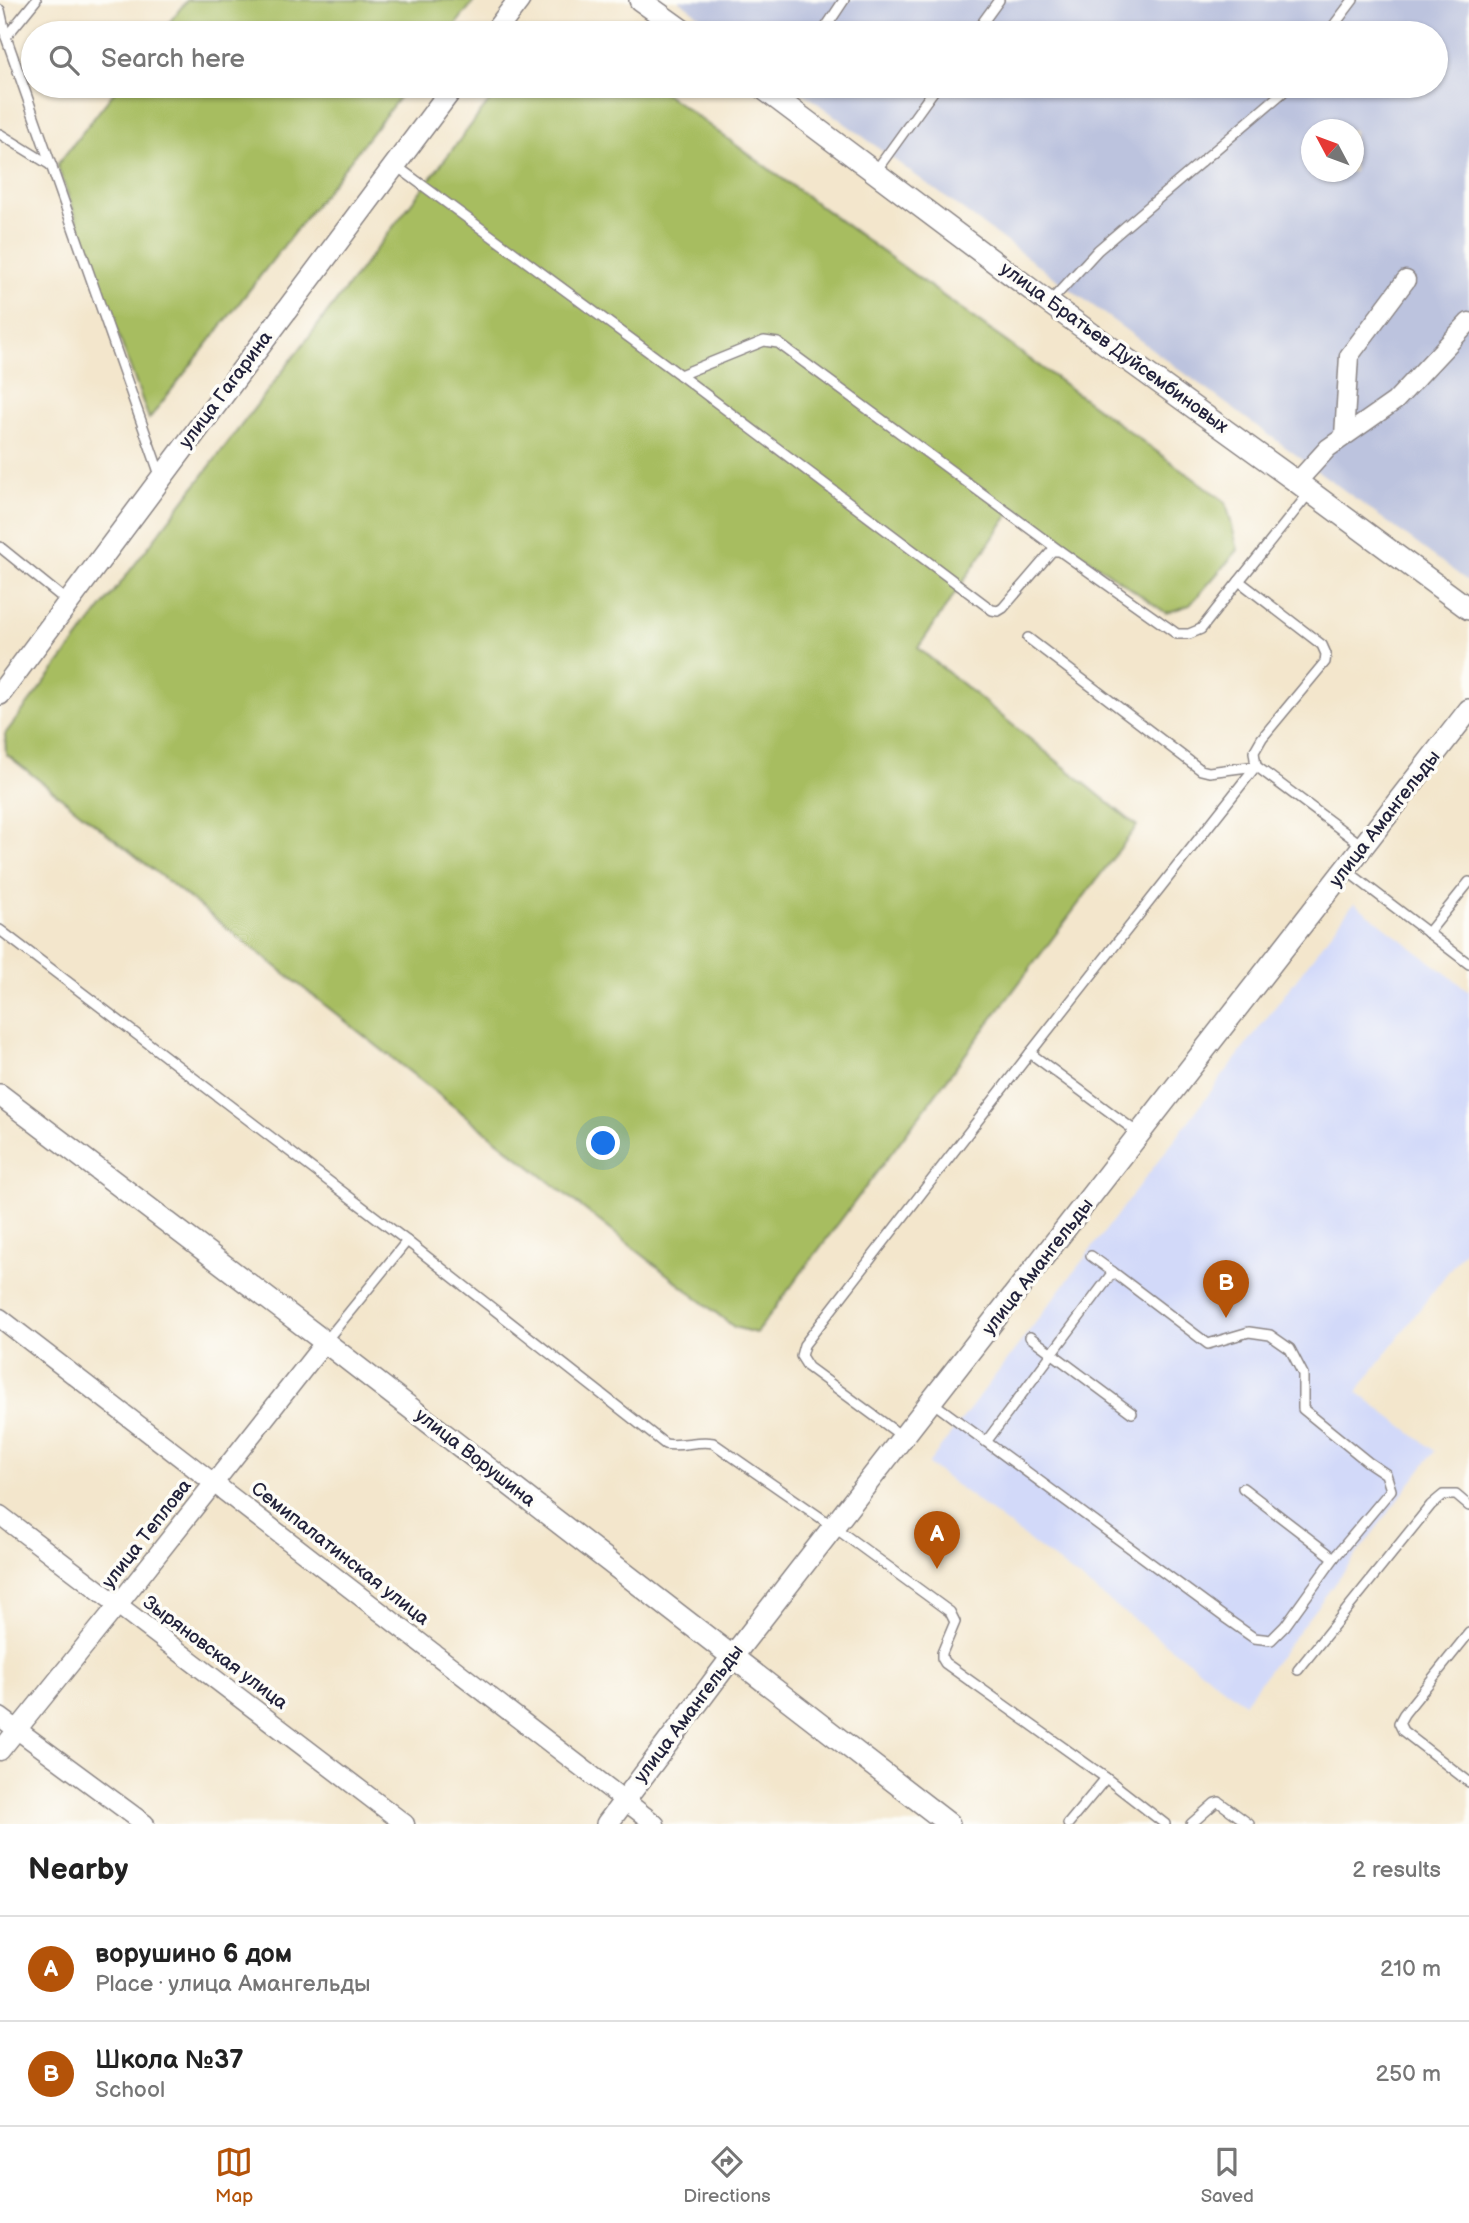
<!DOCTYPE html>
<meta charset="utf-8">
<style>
:root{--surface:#fff;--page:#f6f6f6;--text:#222;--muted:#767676;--line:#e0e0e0;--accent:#b45309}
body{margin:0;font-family:"Balsamiq Sans",sans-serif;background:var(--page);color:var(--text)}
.compass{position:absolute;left:1301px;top:119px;width:63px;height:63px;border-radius:50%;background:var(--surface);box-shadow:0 2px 5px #0004;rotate:311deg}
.you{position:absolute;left:604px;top:1144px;width:24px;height:24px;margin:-18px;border:5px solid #fff;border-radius:50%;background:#1a73e8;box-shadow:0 0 0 10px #1a73e833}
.badge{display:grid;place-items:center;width:46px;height:46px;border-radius:50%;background:var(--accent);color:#fff;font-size:23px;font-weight:700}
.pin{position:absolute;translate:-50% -58px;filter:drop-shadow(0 2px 4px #0008)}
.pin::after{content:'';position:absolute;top:37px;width:24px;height:21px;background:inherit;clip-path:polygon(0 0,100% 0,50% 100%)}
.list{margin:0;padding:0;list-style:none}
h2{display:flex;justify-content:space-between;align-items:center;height:91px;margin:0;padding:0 28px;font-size:30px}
h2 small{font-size:23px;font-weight:400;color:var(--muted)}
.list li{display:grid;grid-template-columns:46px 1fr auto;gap:21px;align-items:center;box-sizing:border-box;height:105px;padding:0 28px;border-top:2px solid var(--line)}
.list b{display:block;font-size:26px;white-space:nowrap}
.list p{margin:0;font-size:23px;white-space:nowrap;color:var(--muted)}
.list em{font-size:23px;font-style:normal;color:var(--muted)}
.icon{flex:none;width:38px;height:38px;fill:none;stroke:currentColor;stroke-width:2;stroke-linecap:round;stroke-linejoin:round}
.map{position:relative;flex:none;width:1469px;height:1824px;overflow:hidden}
.search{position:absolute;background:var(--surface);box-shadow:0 2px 5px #0004;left:21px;right:21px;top:21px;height:77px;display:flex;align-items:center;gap:18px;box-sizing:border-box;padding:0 24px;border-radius:38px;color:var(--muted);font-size:26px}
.sheet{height:301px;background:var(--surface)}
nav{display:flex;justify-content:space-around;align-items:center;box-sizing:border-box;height:98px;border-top:2px solid var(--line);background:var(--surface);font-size:19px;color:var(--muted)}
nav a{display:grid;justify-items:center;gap:4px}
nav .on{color:var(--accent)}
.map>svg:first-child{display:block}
</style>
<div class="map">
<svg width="1469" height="1824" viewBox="0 0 1469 1824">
<rect width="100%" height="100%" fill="#fdfcf7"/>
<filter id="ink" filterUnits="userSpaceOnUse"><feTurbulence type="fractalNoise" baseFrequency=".0143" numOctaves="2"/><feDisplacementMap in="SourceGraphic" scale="14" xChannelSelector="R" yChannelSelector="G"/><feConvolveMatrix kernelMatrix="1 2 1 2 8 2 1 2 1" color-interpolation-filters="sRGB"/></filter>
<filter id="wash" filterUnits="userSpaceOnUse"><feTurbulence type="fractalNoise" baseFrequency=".00686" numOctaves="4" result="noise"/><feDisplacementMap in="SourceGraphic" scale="28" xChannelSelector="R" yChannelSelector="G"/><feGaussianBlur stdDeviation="1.57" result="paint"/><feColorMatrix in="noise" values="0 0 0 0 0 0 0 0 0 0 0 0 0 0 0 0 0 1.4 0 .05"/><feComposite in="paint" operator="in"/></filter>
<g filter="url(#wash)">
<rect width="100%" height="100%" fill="#f3e6cc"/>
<polygon fill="#d2d9f9" points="1354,903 1469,991 1469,1244 1357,1392 1435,1451 1244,1703 928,1464"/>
<path fill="#bcc3de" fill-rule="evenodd" d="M678,0H1469V582L794,86H1436V33H723ZM1312,130H1354V172H1312Z"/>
<g fill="#a7bd61" stroke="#64704e" stroke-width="2">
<polygon points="187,0 475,0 449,33 161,33"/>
<polygon points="119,86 408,86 149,419 57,165"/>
<polygon points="501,86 655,86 1226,502 1238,550 1190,605 1166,613 1014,507 918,648 1137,826 756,1333 734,1327 6,754 5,734"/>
</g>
</g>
<g filter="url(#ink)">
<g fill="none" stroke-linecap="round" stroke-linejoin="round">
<defs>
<g id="service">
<polyline points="0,10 6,37 160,475"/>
<polyline points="822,33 844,0"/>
<polyline points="975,33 999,0"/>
<polyline points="1328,33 1353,0"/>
<polyline points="6,37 36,0"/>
<polyline points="779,100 788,86"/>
<polyline points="0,134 52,166"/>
<polyline points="395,165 680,375 992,610 998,611 1003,608 1052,551 1060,551 1177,634 1189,634 1201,629 1239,581"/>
<polyline points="875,172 937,86"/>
<polyline points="1049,303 1098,250 1282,93 1288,86"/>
<polyline points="680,375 764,341 778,343 1060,551"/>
<polyline points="0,547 68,602"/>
<polyline points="1028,638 1201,770 1209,772 1256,766 1254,752 1262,738 1325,662 1326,654 1322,645 1239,581 1310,492"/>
<polyline points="1346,870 1469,964"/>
<path d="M0,930L407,1241L665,1444C681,1447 697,1440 713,1443L834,1527L950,1612L955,1622L942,1653V1658L945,1663L1106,1778L1068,1824"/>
<polyline points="1428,933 1469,882"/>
<polyline points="1030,1053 1138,1133"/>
<polyline points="1091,1256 1113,1272"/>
<polyline points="1030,1337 1132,1413"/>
<polyline points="325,1342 407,1241"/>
<polyline points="932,1402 1224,1617 1254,1638 1271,1640 1285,1626 1334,1558 1391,1490 1386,1474 1368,1462 1303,1409 1303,1374 1290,1349 1270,1335 1249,1332 1208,1344 1113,1272 986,1442"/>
<polyline points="903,1437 808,1367 801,1356 804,1345 1030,1053 1256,766 1363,846"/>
<polyline points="1243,1488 1334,1558"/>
<polyline points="1469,1633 1404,1714 1399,1723 1403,1731 1469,1782"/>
<polyline points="1298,1670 1431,1505 1443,1495 1456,1495 1469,1506"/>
<polyline points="1106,1778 1165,1824"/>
<polyline points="1191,1824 1215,1803 1219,1802 1249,1824"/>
</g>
<g id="minor">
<polyline points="1344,436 1349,356 1406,280"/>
<polyline points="1297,482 1328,448 1395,401 1469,322"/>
<polyline points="0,1318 655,1824"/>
<polyline points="0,1515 405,1824"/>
<polyline points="0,1717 145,1824"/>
<polyline points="0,1751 117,1606 325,1342"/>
</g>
<g id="tertiary">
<polyline points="640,0 686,33"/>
<polyline points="494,33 519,0"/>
<polyline points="760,86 1049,303 1297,482 1469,609"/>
<polyline points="0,694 454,86"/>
<polyline points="0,1095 325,1342 949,1824"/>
<polyline points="607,1824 732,1657 1469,710"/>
</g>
</defs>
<use href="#service" stroke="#8a8484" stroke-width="12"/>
<use href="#minor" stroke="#8a8484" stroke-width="21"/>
<use href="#tertiary" stroke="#8a8484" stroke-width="24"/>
<use href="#service" stroke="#fff" stroke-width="9"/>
<use href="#minor" stroke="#fff" stroke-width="18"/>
<use href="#tertiary" stroke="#fff" stroke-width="21"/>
</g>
</g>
<g text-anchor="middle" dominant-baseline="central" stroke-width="7" stroke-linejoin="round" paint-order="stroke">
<g font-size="19" fill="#22223b" stroke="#fdfcf7">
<text transform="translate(1114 348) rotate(36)">улица Братьев Дуйсембиновых</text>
<text transform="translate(226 390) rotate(-53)">улица Гагарина</text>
<text transform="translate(1385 819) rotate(-52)">улица Амангельды</text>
<text transform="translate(1038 1267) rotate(-52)">улица Амангельды</text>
<text transform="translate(475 1458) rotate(38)">улица Ворушина</text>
<text transform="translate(147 1534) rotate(-52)">улица Теплова</text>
<text transform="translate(340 1554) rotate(38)">Семипалатинская улица</text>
<text transform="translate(215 1653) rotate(37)">Зыряновская улица</text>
<text transform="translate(689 1714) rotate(-53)">улица Амангельды</text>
</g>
</g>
</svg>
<svg class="compass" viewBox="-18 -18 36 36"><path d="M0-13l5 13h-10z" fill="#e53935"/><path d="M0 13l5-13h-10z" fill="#767676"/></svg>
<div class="you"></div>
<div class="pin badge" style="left:937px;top:1569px">A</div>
<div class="pin badge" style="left:1226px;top:1318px">B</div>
<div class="search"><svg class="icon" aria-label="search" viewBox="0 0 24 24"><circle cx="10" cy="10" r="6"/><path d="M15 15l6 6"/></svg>Search here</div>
</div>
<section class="sheet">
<h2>Nearby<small>2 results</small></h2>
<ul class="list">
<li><span class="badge">A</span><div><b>ворушино 6 дом</b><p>Place · улица Амангельды</p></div><em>210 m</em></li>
<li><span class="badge">B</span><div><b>Школа №37</b><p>School</p></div><em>250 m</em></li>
</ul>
</section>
<nav>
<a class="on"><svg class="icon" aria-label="map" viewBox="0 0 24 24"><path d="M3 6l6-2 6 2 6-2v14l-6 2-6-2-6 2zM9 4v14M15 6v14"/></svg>Map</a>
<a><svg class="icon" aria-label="directions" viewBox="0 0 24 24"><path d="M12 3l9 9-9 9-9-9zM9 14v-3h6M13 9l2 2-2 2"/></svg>Directions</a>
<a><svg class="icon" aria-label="saved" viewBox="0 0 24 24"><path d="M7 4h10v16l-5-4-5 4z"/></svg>Saved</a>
</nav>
